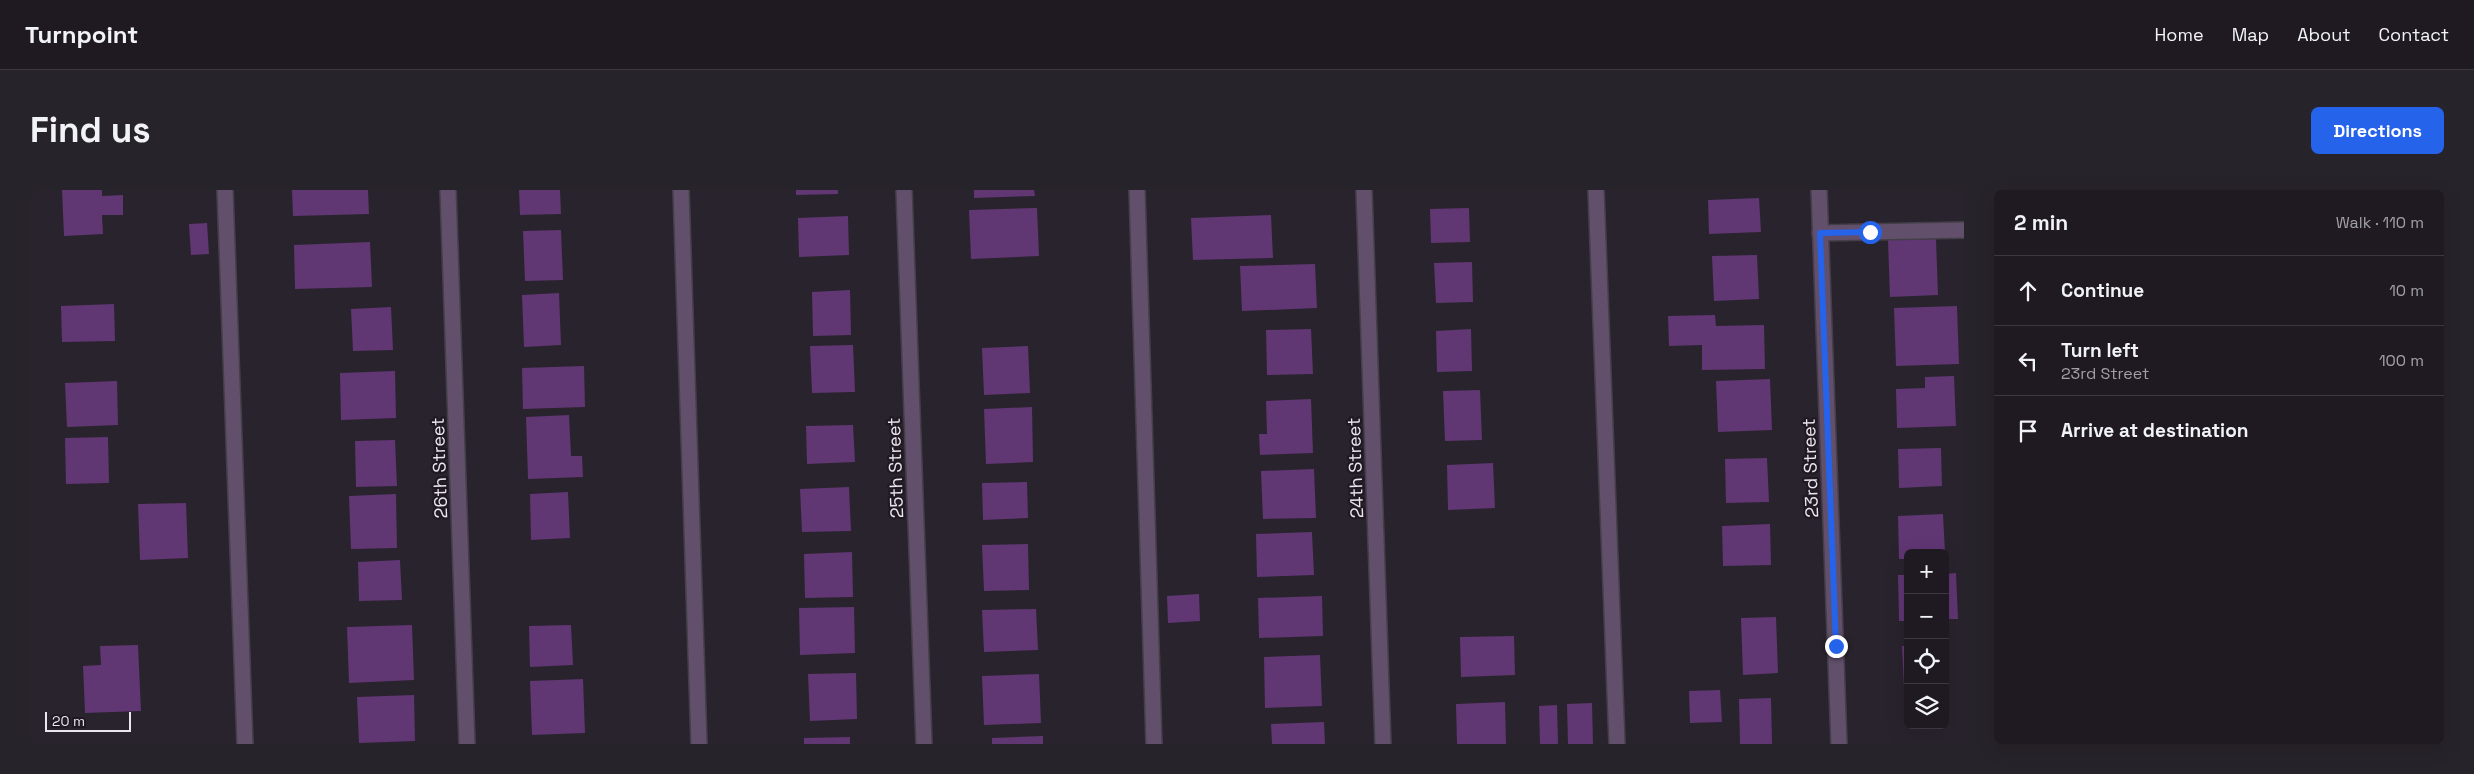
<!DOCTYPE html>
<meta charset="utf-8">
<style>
:root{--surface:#1f1a22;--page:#27232a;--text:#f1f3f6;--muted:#a1a1a5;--line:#3c3840;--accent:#2563eb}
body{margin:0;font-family:"Space Grotesk",sans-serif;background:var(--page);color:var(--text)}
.controls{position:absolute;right:15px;bottom:15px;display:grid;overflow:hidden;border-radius:8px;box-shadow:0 5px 20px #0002}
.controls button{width:45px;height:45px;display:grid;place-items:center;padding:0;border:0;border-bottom:1px solid var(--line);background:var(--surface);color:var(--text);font:25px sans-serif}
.scale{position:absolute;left:15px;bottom:12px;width:86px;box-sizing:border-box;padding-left:5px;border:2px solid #ebe6ed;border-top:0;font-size:14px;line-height:18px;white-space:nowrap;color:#ebe6ed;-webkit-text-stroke:4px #201923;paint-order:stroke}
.stop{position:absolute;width:15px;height:15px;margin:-11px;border:4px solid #2563eb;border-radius:50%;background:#fff}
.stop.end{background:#2563eb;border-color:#fff;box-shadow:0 1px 5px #0008}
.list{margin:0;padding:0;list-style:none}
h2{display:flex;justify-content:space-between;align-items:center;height:65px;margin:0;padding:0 20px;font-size:21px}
h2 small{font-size:16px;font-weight:400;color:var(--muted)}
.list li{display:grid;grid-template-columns:32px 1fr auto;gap:15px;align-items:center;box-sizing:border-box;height:70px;padding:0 20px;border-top:1px solid var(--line)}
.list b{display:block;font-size:19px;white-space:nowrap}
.list p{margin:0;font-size:16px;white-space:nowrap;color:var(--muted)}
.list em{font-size:16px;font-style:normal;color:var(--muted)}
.icon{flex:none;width:28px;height:28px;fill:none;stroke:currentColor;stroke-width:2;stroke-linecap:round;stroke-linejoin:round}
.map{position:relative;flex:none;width:1934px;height:554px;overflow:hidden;border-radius:8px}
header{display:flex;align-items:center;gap:30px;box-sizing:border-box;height:70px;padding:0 25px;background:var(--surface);border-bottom:1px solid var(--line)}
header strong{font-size:24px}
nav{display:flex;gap:28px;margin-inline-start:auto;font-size:18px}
.intro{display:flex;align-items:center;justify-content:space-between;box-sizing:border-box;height:120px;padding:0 30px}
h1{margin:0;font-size:35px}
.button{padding:12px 22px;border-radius:8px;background:var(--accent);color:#fff;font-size:18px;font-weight:700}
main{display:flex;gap:30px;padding:0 30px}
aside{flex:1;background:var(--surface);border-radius:8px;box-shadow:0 5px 20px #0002}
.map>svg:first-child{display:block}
</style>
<header>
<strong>Turnpoint</strong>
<nav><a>Home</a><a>Map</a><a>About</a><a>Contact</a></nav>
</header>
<div class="intro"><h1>Find us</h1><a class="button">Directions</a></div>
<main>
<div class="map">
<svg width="1934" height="554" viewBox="0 0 1934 554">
<rect width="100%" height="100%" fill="#29232d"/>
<g fill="#603673">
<polygon points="32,0 72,0 72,6 93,5 93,25 72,25 73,44 34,46"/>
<polygon points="262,0 338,0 339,24 263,26"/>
<polygon points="489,0 530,0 531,24 490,25"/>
<polygon points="766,0 808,0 808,4 766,5"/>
<polygon points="944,0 1004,0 1005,6 944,8"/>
<polygon points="1729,8 1731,42 1679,44 1678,10"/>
<polygon points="1007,18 1009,66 941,69 939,20"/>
<polygon points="1439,18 1440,52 1401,53 1400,19"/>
<polygon points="1241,25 1243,68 1163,70 1161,28"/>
<polygon points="818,26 819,65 769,67 768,28"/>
<polygon points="177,33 179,64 161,65 159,34"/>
<polygon points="531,40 533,90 495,91 493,41"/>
<polygon points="1906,49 1908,105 1860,107 1858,50"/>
<polygon points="340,52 342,97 265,99 264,55"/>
<polygon points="1727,65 1729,109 1684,111 1682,66"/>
<polygon points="1442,72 1443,112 1406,113 1404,73"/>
<polygon points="1285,74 1287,118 1212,121 1210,76"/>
<polygon points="820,100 821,145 783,146 782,102"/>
<polygon points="529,103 531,155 494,157 492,105"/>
<polygon points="84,114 85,151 32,152 31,116"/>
<polygon points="1927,116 1929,174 1866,176 1864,118"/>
<polygon points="361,117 363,160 323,161 321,119"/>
<polygon points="1685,125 1686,136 1734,135 1735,179 1672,180 1672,155 1639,156 1638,126"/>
<polygon points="1281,139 1283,184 1237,185 1236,140"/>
<polygon points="1441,139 1442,181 1407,182 1406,141"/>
<polygon points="823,155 825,202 782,203 780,156"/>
<polygon points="998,156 1000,203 954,205 952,158"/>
<polygon points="554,176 555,217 493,219 492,178"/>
<polygon points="365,181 366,228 311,230 310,183"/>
<polygon points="1924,186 1926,236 1867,238 1866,199 1895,198 1895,187"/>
<polygon points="1740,189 1742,240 1688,242 1686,191"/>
<polygon points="87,191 88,235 37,237 35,193"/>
<polygon points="1450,200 1452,250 1415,251 1413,201"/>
<polygon points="1281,209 1283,263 1230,265 1229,244 1237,244 1236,211"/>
<polygon points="1002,217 1003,272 956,274 954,219"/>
<polygon points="539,225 541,266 552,266 553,287 498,289 496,227"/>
<polygon points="823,235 825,272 777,274 776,236"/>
<polygon points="78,247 79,293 36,294 35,248"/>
<polygon points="365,250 367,296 326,297 325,251"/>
<polygon points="1911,258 1912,296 1869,298 1868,259"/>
<polygon points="1737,268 1739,312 1696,313 1695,269"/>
<polygon points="1463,273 1465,318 1418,320 1417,275"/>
<polygon points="1284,279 1286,328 1233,329 1231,281"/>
<polygon points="997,292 998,328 953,330 952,293"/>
<polygon points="819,297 821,341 772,342 770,299"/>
<polygon points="538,302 540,348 501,350 500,304"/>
<polygon points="366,304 367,358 321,359 319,306"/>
<polygon points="156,313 158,368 110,370 108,314"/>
<polygon points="1913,324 1915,363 1878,363 1878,369 1869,369 1868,326"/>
<polygon points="1740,334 1741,375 1693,376 1692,336"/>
<polygon points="1282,342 1284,385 1227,387 1226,344"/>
<polygon points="998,354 999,400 954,401 952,355"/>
<polygon points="822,362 823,407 775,408 774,364"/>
<polygon points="370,370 372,410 329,411 328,372"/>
<polygon points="1926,383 1928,429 1915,429 1915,384"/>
<polygon points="1868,385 1878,385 1878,431 1869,431"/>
<polygon points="1169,404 1170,431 1138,433 1137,406"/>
<polygon points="1292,406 1293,446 1229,448 1228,408"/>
<polygon points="824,417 825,463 770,465 769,418"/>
<polygon points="1006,419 1008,460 954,462 952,420"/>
<polygon points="1746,427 1748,483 1713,485 1711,428"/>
<polygon points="382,435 384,490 319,493 317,437"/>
<polygon points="541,435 543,475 500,477 499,436"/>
<polygon points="1484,446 1485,485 1431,487 1430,447"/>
<polygon points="108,455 111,521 55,523 53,476 71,475 70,456"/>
<polygon points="1872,456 1878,456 1878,497 1874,497"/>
<polygon points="1290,465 1292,516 1235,518 1234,467"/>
<polygon points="826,483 827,529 780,531 778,484"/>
<polygon points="1009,484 1011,533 954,535 952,486"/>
<polygon points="553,489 555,543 502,545 500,491"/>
<polygon points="1690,500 1692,532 1660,533 1659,501"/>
<polygon points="384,505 385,551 329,553 327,507"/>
<polygon points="1741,508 1742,554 1710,554 1709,509"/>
<polygon points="1475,512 1476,554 1427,554 1426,514"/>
<polygon points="1562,513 1563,554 1538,554 1537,514"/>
<polygon points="1527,515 1528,554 1510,554 1509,516"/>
<polygon points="1294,532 1295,554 1242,554 1241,534"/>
<polygon points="1013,546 1013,554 962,554 962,548"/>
<polygon points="820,547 820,554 774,554 774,548"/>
</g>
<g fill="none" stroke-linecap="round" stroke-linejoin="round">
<defs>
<g id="lane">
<polyline points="195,0 215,554"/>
<polyline points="651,0 669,554"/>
<polyline points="1107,0 1124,554"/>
<polyline points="1566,0 1587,554"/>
<polyline points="1790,43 1934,40"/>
</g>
<g id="street">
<polyline points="418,0 437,554"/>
<polyline points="874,0 894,554"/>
<polyline points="1334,0 1353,554"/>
<polyline points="1789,0 1809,554"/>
</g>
</defs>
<use href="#lane" stroke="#443e48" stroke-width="18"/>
<use href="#street" stroke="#443e48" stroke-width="18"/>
<use href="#lane" stroke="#614f6b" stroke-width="15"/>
<use href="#street" stroke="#614f6b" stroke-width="15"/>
</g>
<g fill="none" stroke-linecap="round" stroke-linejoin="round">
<polyline stroke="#2563eb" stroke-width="6" points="1806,456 1790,43 1840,42"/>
</g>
<g text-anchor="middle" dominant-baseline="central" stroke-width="4.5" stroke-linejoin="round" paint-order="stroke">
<g font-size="18" fill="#ebe6ed" stroke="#201923">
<text transform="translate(409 278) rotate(-92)">26th Street</text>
<text transform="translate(865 278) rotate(-92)">25th Street</text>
<text transform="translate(1325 278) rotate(-92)">24th Street</text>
<text transform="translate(1780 278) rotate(-92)">23rd Street</text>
</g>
</g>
</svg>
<div class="controls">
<button>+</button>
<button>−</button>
<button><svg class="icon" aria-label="locate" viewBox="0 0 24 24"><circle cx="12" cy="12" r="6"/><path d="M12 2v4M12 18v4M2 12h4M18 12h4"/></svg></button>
<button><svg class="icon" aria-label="layers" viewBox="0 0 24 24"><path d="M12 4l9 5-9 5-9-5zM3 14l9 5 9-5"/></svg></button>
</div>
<div class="scale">20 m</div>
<div class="stop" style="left:1840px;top:42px"></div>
<div class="stop end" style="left:1806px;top:456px"></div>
</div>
<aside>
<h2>2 min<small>Walk · 110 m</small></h2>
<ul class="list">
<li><svg class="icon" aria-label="ahead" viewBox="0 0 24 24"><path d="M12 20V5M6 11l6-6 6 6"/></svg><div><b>Continue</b></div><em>10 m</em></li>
<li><svg class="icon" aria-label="left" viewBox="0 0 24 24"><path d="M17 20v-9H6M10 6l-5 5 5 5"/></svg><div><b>Turn left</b><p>23rd Street</p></div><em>100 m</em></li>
<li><svg class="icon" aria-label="arrive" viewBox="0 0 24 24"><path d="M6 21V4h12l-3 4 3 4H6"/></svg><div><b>Arrive at destination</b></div></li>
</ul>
</aside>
</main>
